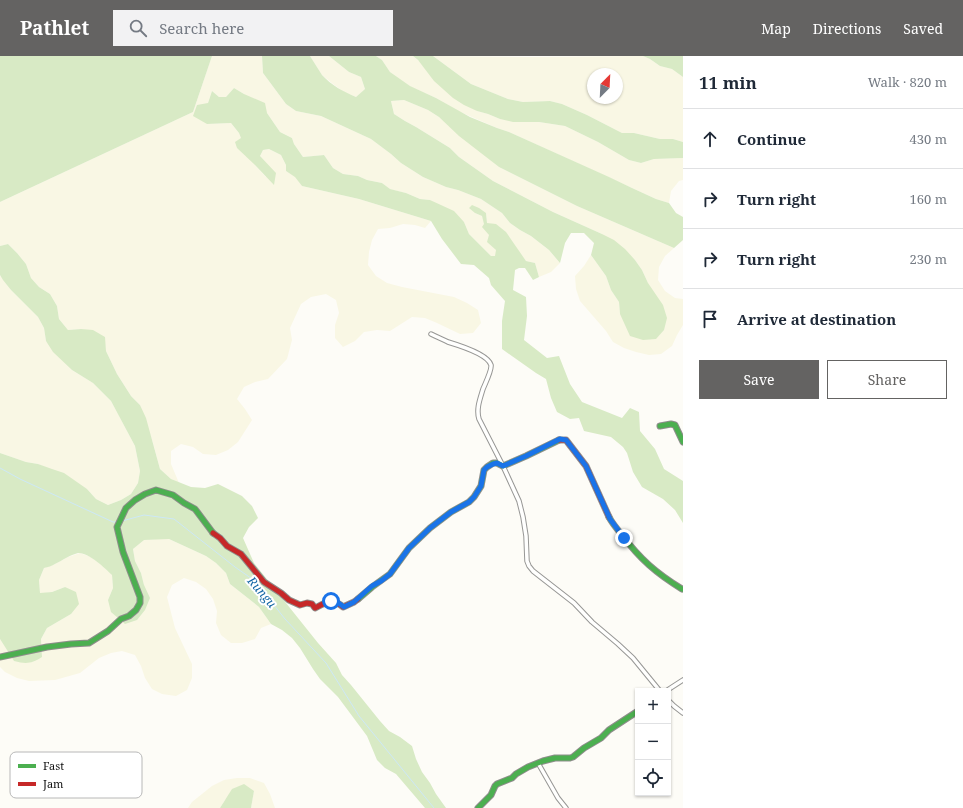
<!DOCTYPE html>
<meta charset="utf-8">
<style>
:root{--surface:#fff;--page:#f2f2f3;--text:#1f2937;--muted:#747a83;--line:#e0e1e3;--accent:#646362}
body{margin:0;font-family:"Noto Serif",serif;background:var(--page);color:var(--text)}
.controls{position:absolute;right:12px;bottom:12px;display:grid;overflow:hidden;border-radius:0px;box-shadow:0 1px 3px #0004}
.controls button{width:36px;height:36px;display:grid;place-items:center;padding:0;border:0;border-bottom:1px solid var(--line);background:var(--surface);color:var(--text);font:20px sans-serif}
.compass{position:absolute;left:587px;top:12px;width:36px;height:36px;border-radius:50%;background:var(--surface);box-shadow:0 1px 3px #0004;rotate:24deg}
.stop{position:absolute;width:12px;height:12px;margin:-9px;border:3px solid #1a73e8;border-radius:50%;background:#fff}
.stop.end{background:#1a73e8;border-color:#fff;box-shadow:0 1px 4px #0008}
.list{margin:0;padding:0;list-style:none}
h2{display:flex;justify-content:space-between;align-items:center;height:52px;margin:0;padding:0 16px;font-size:17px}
h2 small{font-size:13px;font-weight:400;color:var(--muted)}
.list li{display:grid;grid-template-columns:26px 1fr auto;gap:12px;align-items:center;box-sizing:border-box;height:60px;padding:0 16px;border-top:1px solid var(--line)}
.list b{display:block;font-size:15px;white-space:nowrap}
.list em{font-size:13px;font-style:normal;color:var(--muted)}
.actions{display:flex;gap:8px;padding:12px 16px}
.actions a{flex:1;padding:9px 0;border:1px solid var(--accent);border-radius:0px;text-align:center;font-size:14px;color:var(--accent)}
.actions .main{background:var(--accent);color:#fff}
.icon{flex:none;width:22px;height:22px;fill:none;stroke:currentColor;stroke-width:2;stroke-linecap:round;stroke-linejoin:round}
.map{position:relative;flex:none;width:683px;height:752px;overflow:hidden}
header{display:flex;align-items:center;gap:24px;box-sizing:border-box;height:56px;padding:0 20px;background:var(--accent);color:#fff}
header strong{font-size:19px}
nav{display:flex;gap:22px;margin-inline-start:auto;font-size:14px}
.search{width:280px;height:36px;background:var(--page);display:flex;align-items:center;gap:10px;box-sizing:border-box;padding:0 14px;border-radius:0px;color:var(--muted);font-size:15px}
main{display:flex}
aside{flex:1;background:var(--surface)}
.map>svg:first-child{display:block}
</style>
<header>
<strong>Pathlet</strong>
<div class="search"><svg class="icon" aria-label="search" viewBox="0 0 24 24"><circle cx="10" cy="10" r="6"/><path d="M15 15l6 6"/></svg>Search here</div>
<nav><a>Map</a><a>Directions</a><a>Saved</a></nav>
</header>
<main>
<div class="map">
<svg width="683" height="752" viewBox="0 0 683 752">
<rect width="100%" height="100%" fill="#fdfcf7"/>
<g fill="#f9f7e4" fill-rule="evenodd">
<polygon points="212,0 262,0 263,17 286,48 296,55 321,60 371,83 391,98 401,107 423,121 446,131 458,134 481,143 502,157 510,167 520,174 531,180 549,194 560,207 551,216 539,221 535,207 526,205 487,167 486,157 475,157 482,160 489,179 496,194 496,200 491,200 469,178 464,166 430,144 420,143 406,137 389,133 382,127 367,124 358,120 343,118 333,112 324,99 303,101 294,88 292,82 280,76 267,57 244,38 234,32 226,41 219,41 212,35 208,47 207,68 231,67 239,77 255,109 266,121 260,100 263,94 269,93 281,99 286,109 286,115 296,121 302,130 359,143 431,165 425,172 415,169 403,168 390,172 378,173 372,184 369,196 368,209 376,220 387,227 402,231 454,241 467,247 478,254 481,267 473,277 460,278 437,267 425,262 412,261 390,275 377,274 364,276 355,285 343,291 335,282 335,269 339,257 336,244 326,238 311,241 301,248 290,272 292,284 287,303 268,323 255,326 244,331 237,343 245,353 252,364 238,386 228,394 216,399 203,398 193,391 181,388 171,395 171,408 179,427 171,423 160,413 153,387 140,349 131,340 117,318 106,295 104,281 81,273 68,274 59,263 57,250 50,238 39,231 31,222 26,208 17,197 8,188 0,190 0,146 193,56"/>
<polygon points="310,0 329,0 349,16 361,21 365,33 356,41 344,36 333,28 322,19"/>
<polygon points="376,0 413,0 477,55 488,58 500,63 527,66 539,66 565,70 598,86 629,104 641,107 654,103 683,102 683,124 679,125 671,135 669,147 656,143 509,76 497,72 458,55 436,42 411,31 400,24 390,16 382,4"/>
<path d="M433,0L528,1L643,0L650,3L660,10L672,13L683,21V86L673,83H660L634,77H622L587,59L562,48L550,45L523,46L508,43L471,28ZM593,18H617V42H593Z"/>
<polygon points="404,44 428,54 439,61 499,111 577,150 674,192 665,200 659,211 658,224 665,235 675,242 683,243 683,269 677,279 672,290 661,298 649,299 636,296 624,292 613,286 606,275 580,245 576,233 575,220 584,210 591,199 606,220 611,234 619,246 620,258 648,227 642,214 635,204 602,178 553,156 493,125 459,101 450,92 416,71 405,65 394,58 391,45"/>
<polygon points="0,219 11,234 38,261 44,272 46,285 72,314 93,327 111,345 117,356 135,390 140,415 138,427 131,438 121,444 108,449 96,443 87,433 38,408 26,406 0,397"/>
<polygon points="156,483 169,483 206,500 216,507 226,517 230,528 259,551 271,568 261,572 255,583 242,587 231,587 221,579 216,567 217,555 213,543 206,533 196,526 184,522 172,529 167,541 175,572 192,608 192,622 187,634 176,640 162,638 152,633 145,622 141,610 135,599 122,595 111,597 99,602 80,617 55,624 29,625 17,622 5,616 0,611 0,583 15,605 42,601 41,583 47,572 71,558 65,531 52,536 40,538 39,524 44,512 55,508 68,501 80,497 91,501 103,510 112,519 113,532 108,544 144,529 141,517 135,505 133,493 143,484"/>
<polygon points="237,722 250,722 264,727 270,738 275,752 251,752 254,735 225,744 220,752 188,752 192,746 212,730 224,724"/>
</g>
<g fill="#d8eac5">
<polygon points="0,0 212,0 193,56 0,146"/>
<path d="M262,0H310C314,6 318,13 322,19C331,29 344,36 356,41L365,33L361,21L349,16L329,0H376L382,4L390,16L410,30L436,42L470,61L497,72L509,76L609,121L632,132L656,143L669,147L676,157L683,161V184L674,192L577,150L499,111L459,80L439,61L428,54L404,44L391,45L394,58L405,65L416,71L450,92L459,101L493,125L553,156L602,178L614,184L625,193L635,204L642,214L648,227L663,249L667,262L664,274L656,283L643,284L630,280L620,258L619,246L611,234L606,220L591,199L594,187L584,177H571L565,187L560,207L549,194L531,180L520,174L510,167L502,157L481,143L458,134L446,131L423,121L401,107L391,98L371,83L321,60L296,55L286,48L263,17Z"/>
<polygon points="413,0 433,0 471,28 508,43 523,46 550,45 562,48 587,59 622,77 634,77 660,83 673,83 683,86 683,102 654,103 641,107 629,104 598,86 565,70 539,66 513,66 500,63 488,58 477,55 464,49 453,42 434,25 418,4"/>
<polygon points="643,0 683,0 683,21 672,13 660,10 650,3"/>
<polygon points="234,32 244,38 265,47 267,57 280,76 292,82 294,88 303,101 324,99 333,112 343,118 358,120 367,124 382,127 390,133 406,137 420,143 430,144 454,155 464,166 469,178 491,200 495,200 496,194 487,186 489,179 482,171 484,168 482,160 475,157 469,152 472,149 479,152 486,157 487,167 496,168 506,176 526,205 535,207 539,221 533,224 525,212 519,212 515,214 513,234 526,241 527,260 524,284 547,302 559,300 570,328 582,346 622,362 630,352 639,356 640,375 655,393 664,413 683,425 683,467 675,454 663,443 642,431 633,416 627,397 623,391 611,381 584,375 579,362 570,363 557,356 551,342 546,323 536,317 502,293 502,265 505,245 491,229 489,222 474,209 461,208 442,183 431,165 359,143 302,130 295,121 286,115 286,109 281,99 269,93 263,94 260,100 276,117 274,129 255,109 237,92 235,86 241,82 239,77 231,67 207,68 193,60 197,49 208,47 212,35 219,41 226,41"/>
<path d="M8,188L17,197L26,208L31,222L39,231L50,238L57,250L59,263L68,274L81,273L93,274L105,281L106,295L117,318L131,340L140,349L146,362L160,413L171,423L191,431L205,432L218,428L242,440L252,450L258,462L249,471L243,482L254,507L318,587L336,607L342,619L351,629L380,665L389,675L400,681L412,690L416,703L422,716L430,727L436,738L446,752H425L396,718L385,712L377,704L367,680L338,641L320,623L313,613L300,592L292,582L282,574L271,568L259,551L230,528L226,517L216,507L206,500L169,483L144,484L133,493L135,505L141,517L144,529L150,542L145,554L137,564L125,568L111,556L108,544L113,532L112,519C105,512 88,496 78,497C70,499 63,504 55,508C52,510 48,511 44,512L39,524L40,537L52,536L65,531L76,536L79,548L71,558L47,572L41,583L42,601C31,608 26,608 14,605L0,583V397L26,406L38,408L52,413L64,417L87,433L96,443L108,449L121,444L131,438L138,427L140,415L135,390L111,345L93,327L72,314L53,296L46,285L44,272L38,261L11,234L3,224L0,219V190Z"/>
<polygon points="244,728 254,735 251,752 220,752 232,733"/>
</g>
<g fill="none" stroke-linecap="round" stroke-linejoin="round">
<g stroke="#cde8f7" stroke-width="1">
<polyline points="0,412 20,423 113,466 117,466"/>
<polyline points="122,465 144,459 174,463 235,511 255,525 285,563 326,607 359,660 434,752"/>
</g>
<defs>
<g id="street">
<path d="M431,278C437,281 442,283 448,286C458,289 488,298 491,309C492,314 485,328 483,333C480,343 476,353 479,363L503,410L519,445L523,461L526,480L527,505L529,510L533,515L574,547L592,566L618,588L633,602L660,635"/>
<polyline points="666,635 683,624"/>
<polyline points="668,644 674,650 683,657"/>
<polyline points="538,707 558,742 566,752"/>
</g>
<g id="fast">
<polyline points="660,370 671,368 675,369 683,386"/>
<path d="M609,461C612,467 617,473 622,479C640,503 656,517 682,533"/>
<polyline points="358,543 372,531 390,518 409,492 430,472 451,456 469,446 474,441 481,430 484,414 487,411 493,407 497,407 503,410 526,400 559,384"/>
<polyline points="0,601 47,591 71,588 89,587 108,575 121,563 129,560 136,554 140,547 140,541 123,496 117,471 126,452 135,444 145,438 156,434 173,439 184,447 195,453 213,477"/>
<polyline points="478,752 491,739 495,730 497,728 512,722 516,718 528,711 543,705 555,702 570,702 573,701 584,692 601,682 609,674 638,655"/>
</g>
<g id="jam">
<polyline points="559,384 566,384 586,410 609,461"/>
<path d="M213,477L220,482L227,490L241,498L264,526L281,537L289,544L300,549L307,547L312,548L315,552C326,547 331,540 343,551L354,546L358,543"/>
</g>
</defs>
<use href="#street" stroke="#979795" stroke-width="5.5"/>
<use href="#fast" stroke="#8e8d8b" stroke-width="7"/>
<use href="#jam" stroke="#8e8d8b" stroke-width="7"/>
<use href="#street" stroke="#fffffe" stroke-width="3.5"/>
<use href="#fast" stroke="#4caf50" stroke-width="5"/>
<use href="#jam" stroke="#c62828" stroke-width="5"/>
</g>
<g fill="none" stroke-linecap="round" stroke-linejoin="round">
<polyline stroke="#1a73e8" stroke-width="5" points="331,545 337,546 344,551 354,546 372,530 381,525 390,518 409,492 430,472 451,456 469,446 474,441 481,430 484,414 487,411 493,408 497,407 503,410 526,400 560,383 566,384 586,410 610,463 624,482"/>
</g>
<g text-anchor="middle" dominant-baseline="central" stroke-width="4" stroke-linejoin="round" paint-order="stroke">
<g font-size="12" font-style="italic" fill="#1768a6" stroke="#fff">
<text transform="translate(262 536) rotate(49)">Rungu</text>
</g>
</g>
<rect x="10" y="696" width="132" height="46" rx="6" fill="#fff" stroke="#b8b8b8" stroke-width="1"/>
<rect x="18" y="708" width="18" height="4" fill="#4caf50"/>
<rect x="18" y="726" width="18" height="4" fill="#c62828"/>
<g font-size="11" fill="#111">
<text x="43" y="714">Fast</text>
<text x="43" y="732">Jam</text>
</g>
</svg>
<div class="controls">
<button>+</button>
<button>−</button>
<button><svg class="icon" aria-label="locate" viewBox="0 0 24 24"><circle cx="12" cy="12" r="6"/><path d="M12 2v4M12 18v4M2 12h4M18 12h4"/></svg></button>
</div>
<svg class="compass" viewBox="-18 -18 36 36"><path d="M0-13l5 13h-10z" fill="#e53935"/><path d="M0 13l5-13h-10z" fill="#747a83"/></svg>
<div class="stop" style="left:331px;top:545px"></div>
<div class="stop end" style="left:624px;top:482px"></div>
</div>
<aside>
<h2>11 min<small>Walk · 820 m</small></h2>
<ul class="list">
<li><svg class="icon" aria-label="ahead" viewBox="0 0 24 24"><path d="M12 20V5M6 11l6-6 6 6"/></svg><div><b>Continue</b></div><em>430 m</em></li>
<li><svg class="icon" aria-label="right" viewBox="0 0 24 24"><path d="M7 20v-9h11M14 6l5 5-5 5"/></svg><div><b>Turn right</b></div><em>160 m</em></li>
<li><svg class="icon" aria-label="right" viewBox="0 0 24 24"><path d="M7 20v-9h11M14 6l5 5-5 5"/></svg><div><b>Turn right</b></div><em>230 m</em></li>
<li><svg class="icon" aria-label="arrive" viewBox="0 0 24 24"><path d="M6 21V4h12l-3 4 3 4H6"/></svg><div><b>Arrive at destination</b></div></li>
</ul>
<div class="actions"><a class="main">Save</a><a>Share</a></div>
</aside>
</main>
